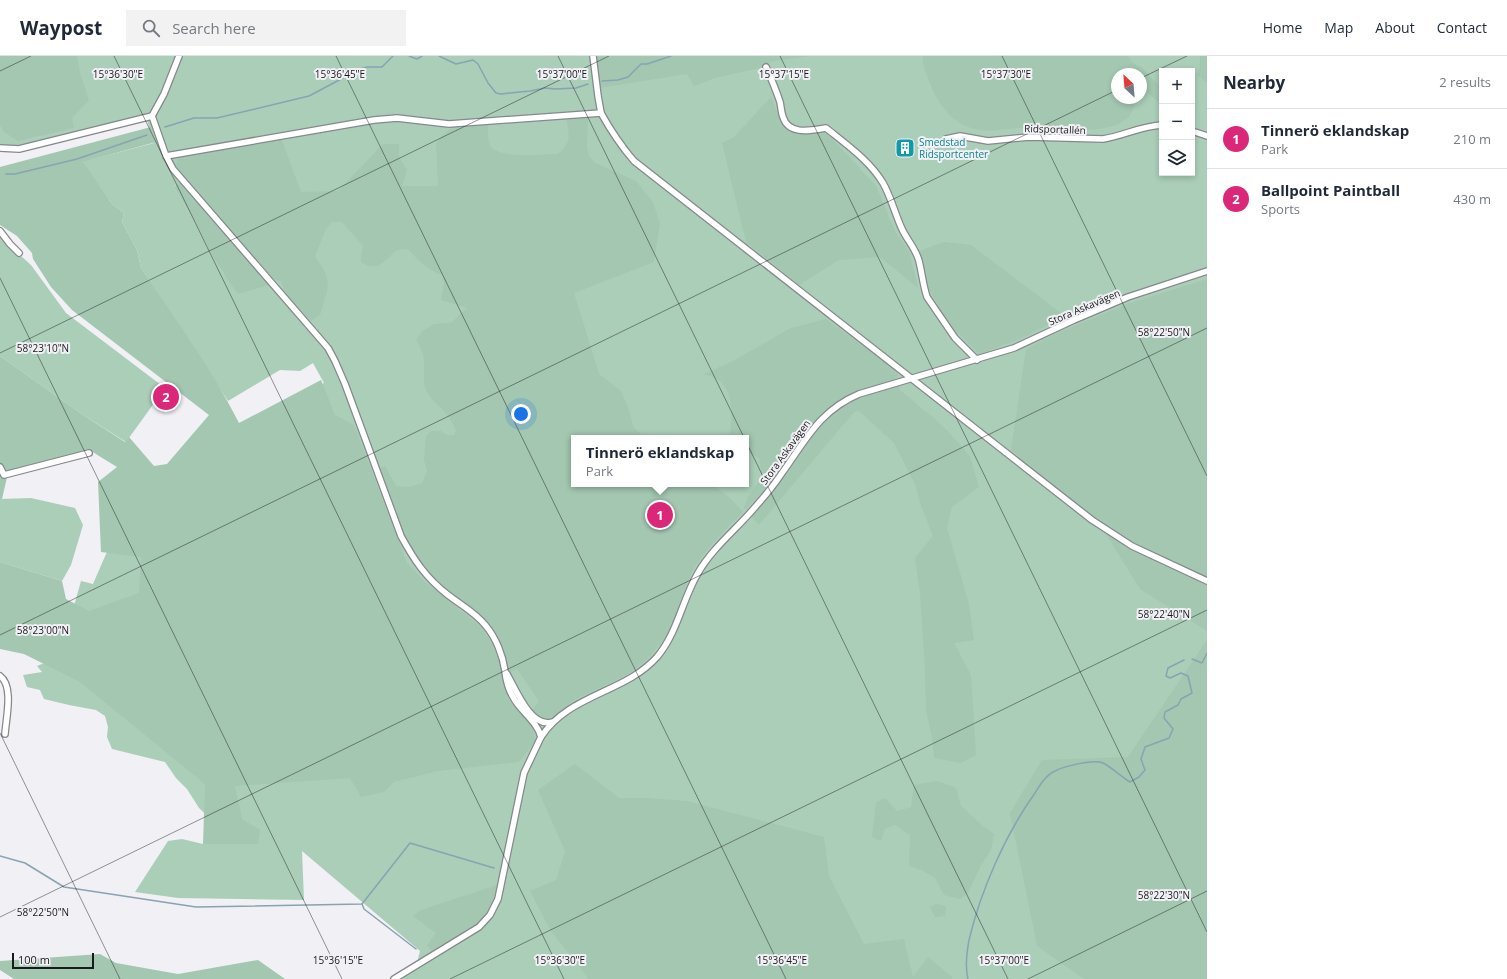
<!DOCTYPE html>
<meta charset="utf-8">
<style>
:root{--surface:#fff;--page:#f2f2f3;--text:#1f2937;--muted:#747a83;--line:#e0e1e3;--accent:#db2777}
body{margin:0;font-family:"Open Sans",sans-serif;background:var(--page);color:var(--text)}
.controls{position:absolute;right:12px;top:12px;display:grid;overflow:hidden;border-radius:0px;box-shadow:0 2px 6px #0003}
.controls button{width:36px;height:36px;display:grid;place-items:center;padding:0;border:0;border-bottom:1px solid var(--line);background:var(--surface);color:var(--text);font:20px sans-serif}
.compass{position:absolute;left:1111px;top:12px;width:36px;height:36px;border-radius:50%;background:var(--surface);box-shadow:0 2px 6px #0003;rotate:334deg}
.scale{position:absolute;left:12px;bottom:10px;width:82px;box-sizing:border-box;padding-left:4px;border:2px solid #1a1a1c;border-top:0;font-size:11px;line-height:14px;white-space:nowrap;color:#1a1a1c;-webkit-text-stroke:3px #f0f0f5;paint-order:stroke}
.you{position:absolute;left:521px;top:358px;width:14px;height:14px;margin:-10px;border:3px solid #fff;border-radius:50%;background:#1a73e8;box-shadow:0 0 0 6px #1a73e833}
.badge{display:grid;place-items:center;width:26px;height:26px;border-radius:50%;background:var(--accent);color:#fff;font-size:13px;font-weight:700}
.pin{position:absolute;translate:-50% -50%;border:2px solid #fff;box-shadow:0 1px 4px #0006}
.popup{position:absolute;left:571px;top:379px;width:178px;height:52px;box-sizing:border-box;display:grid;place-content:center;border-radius:0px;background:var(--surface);filter:drop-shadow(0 1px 3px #0005);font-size:13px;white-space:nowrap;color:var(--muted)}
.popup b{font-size:15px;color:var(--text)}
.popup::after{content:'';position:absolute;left:50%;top:100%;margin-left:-8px;border:8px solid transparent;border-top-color:var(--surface)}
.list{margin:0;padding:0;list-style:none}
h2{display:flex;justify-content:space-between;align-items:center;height:52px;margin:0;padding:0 16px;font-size:17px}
h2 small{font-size:13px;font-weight:400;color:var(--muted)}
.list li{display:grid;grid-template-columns:26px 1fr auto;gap:12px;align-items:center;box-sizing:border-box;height:60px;padding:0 16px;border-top:1px solid var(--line)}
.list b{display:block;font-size:15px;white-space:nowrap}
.list p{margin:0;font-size:13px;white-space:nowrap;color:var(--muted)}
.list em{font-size:13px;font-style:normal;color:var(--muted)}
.icon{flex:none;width:22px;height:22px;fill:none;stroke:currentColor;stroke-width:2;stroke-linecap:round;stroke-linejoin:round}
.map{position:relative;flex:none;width:1207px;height:923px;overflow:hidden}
header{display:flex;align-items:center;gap:24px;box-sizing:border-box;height:56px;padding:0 20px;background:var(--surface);border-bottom:1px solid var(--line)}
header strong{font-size:19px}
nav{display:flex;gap:22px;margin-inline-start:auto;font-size:14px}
.search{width:280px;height:36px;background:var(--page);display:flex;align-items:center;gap:10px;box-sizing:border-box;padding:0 14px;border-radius:0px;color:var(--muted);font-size:15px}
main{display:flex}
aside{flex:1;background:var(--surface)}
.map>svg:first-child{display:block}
</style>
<header>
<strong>Waypost</strong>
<div class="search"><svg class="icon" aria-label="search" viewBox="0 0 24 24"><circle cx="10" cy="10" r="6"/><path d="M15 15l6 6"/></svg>Search here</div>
<nav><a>Home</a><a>Map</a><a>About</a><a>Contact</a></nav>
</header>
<main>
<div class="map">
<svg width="1207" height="923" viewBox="0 0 1207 923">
<rect width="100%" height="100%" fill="#f0f0f5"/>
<g fill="#aaceb8" fill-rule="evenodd">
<path d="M0,0H1207V923H395L416,911L420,895L302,795L304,844L178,842L135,836L168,785L182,783L203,788H230L228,779L199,752L187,733L176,722L165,706L112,693L107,681L108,671L105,660L96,654L69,649L44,643L40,634L27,631L23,619L42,616L37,610L52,604L61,589L69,568L81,525L93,528L116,475L111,470L114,448L152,416L172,410L211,367L240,369L324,327L313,307L300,315L280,314L228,345L141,212L137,194L122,166L124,157L112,148L82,106L154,87L147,64C133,67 119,68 105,72C70,80 36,95 0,92ZM1162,15H1192V117H1162ZM1117,18H1141V42H1117ZM176,129L188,148L194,162L213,192L225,219L213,202L197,170L174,131ZM281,241H283L306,265L326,291L325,293ZM574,382H746V428H574Z"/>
<polygon points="0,181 31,209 66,257 165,332 126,386 83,359 0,300"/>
<polygon points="31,442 75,452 83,469 71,509 62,525 0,506 0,443"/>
</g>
<g fill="#a3c7b1">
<polygon points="0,0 77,0 80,17 89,44 72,62 74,72 18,85 4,76 0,69"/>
<polygon points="605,0 811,0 773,5 759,12 715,22 694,30 687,18 599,32 596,1"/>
<path d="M923,0H1128L1132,6L1143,13L1162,33V49L1144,34L1141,36V18H1117V42H1137C1134,49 1133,58 1126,63C1104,82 1047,70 1019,72C1000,73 988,78 968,71C946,63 933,38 926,17C924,11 922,6 923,0Z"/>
<polygon points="1200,0 1207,0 1207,27 1197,19 1200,10"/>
<polygon points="771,41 782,68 801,77 826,76 876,130 895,175 909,195 918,232 880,201 839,204 799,229 746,186 722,87 734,81"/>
<path d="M588,62L587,91L589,100L595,107L636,125L653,146L660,167L654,206L574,237L599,318L621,335L629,354L633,370L644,382H574V428H712L730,442L743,456C725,474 705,493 692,516C684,531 681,551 673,567C666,582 656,594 644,606C625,624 597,631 575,644C568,648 551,664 545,663C540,662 536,658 532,655L539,645L517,613L509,617L498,579L475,556L425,515L417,502L401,472L378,413L385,410L396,430L410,431L422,427L427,416L424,404L426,381L431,375H441L447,379H454L456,374C452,366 448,359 442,353C436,347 430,342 426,334C422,325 425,316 424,306C424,297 420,291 416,283L424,274L434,268L451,267L467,252L441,244L444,227L442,219C427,214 418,204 408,193L397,194C384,204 379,217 361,206V199L363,190L342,166H332L326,173L315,200C318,206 324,212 326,219C331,231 323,246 320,259L311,265L286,239L281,225L276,224L268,219L176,110L177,104L180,101L281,82L301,136L338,135L383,88H399V101L407,114L402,130H438L436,88L439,83L450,73L488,69C488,76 487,85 491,91C501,103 543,98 558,98C572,86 569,81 567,64Z"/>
<path d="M151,71L156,86L83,106L112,148L124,157L122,166L137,194L141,212C175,263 212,313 239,367L321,324L335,359L354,369L407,507L424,525L481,571L490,584L499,605L509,644L532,671L536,684L519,706L438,715L394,726L384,736L361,741L350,722L235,730L242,763L260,774L258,788H203L205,728L80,626L24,598L0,593V506L62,525L66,543L89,555L139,537L141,501L101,496L98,426L117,411L91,395L8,417L2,443H0V300L83,359L125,386L129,381L154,410L167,408L209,359L72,254L51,231L33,203L32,197L17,180L0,169V111Z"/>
<polygon points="180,126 269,229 238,238 213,202 197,170 174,131"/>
<polygon points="944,186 971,189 1065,260 1027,280 979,298 948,267 927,230 919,195"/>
<polygon points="1207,223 1207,575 1140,533 1098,465 1011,394 1026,293 1062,275 1127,248"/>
<path d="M826,263L893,312L898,319L895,325L837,348L823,358L803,381L786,407L768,430L745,454L744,452L748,441L762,421L759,402L746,395V382H721L730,377C732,362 734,338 721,326C717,322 709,320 704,318L731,306L791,272Z"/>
<path d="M899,330L900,334L942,369L970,400L979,431L952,451L947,472L969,548L974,584L954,587L971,619L976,699L961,707L934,702L932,681L926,654L925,614L920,536L915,502L933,480L920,447L915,428L894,387L859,355L854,356L759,469L751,460C762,447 774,434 784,420C799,400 811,375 831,359C851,343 876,337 899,330Z"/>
<polygon points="1207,584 1207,923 1084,923 1037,890 1010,757 1042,704 1128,701"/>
<polygon points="575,708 619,742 648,742 687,745 824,781 829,820 864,888 904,883 913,921 928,901 952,921 952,923 589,923 551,875 530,835 556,824 565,795 538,734"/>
<polygon points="937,725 956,732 961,750 983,770 994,778 991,794 981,809 968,837 960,843 944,839 935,822 923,815 909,810 910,779 895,769 885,773 881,785 872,781 876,746 885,742 897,755 911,751 914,729"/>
<polygon points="497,829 491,851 478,867 431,895 427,889 436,877 413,860 421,854"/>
<polygon points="937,848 946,850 945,860 935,861 930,851"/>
<polygon points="100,898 116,907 178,918 258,904 285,923 14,923 0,914 0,905"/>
</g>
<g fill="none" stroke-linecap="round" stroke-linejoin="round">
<g stroke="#89a3b2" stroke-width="1.5">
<polyline points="409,0 417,3 422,0"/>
<polyline points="439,0 456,8 473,4 478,8 488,27 496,37 501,38 530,35 545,32 556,33 576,32 588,28"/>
<polyline points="602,25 618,24 628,21 641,8 647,8 671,0"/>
<polyline points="165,71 194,62 217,62 309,40 360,13 367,11 382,11 393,0"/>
<polyline points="6,118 15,118 77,103 147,79"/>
<polyline points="1192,603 1202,607 1207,597"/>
<polyline points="0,800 25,807 64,831 196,851 362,848 410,787 494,812"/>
<polyline points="362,848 364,853 416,893"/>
<path d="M968,923C965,912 967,895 969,884C981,834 1005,779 1035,737C1040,729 1046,719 1055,715C1064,710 1094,703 1103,707C1111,711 1122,721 1130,726L1139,721L1145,714L1141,703L1145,691L1169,682L1173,673L1164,662L1165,656L1178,649L1181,643L1192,637L1188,620L1181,617L1170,622L1166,620L1168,612L1184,604"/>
</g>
<defs>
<g id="minor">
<polyline points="593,0 598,40 601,57"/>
<path d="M766,11C771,22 776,34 780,46C781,50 781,56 783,61C789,80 812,74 826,72C846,88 870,105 883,127C891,141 895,158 902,173C907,184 916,193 919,205C922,217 923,229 927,241L955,282L977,304"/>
<path d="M152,60L166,100L173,113L328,292L335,305L345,328L401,480C414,504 426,522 448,539C461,549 476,557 486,570C496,582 503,600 505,615C506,624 508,633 513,641C520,655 537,665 541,681L524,717L498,843L490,859L479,871L394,923"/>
<polyline points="1192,75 1207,80"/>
<path d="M946,83L960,80L988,85L1029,81L1103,83C1123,80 1141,70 1162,69"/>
<polyline points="0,92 19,93 152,60 164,38 179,0"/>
<path d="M166,100L374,64L397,62L449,68L601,57C611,75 621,90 634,105L1092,464L1132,490L1207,525"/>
<polyline points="0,175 10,188 19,197"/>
<polyline points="0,411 4,419 89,397"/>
<path d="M507,618C515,632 531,673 552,666"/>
<path d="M0,620C14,630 6,662 5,678"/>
<path d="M541,681C569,638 625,637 657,601C678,576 682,544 698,517C713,491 737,473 756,450C765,440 774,429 782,417C806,384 819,355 859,338L1014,292L1074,264L1128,241L1207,215"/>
</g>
</defs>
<use href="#minor" stroke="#87888c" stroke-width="8"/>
<use href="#minor" stroke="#fff" stroke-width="5.5"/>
</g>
<path fill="none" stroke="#1a1a1c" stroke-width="1" stroke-opacity="0.45" d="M114,0L564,923M336,0L786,923M558,0L1008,923M780,0L1207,876M1002,0L1207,420M0,15L31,0M1141,22L1187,0M0,222L342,923M0,297L609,0M0,579L1117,34M0,677L120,923M0,861L1207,272M450,923L1207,554M1028,923L1207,835"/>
<defs>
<symbol id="building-square" viewBox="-11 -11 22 22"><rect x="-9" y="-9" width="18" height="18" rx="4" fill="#0f9aa8" stroke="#f0f0f5"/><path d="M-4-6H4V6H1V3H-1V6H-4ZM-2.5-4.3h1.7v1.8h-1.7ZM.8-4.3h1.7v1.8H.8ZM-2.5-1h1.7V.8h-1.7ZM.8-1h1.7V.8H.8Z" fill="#fff"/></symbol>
</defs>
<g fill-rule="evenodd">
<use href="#building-square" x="894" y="81" width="22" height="22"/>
</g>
<g text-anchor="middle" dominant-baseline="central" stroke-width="4" stroke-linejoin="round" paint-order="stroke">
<g font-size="10" fill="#1a1a1c" stroke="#f0f0f5">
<text transform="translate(1055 73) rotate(2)">Ridsportallén</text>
<text transform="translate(1084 251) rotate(-23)">Stora Askavägen</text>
<text transform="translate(785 396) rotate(-54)">Stora Askavägen</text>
</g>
<g font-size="10" fill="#0d838f" stroke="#f0f0f5" text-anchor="start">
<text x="919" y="86">Smedstad<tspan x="919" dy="12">Ridsportcenter</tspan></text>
</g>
</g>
<g font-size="10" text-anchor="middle" fill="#1a1a1c" stroke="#f0f0f5" stroke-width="4" stroke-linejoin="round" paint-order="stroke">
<text x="118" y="22">15°36'30"E</text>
<text x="340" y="22">15°36'45"E</text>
<text x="562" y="22">15°37'00"E</text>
<text x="784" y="22">15°37'15"E</text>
<text x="1006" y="22">15°37'30"E</text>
<text x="1164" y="280">58°22'50"N</text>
<text x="43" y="296">58°23'10"N</text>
<text x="1164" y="562">58°22'40"N</text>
<text x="43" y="578">58°23'00"N</text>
<text x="1164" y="843">58°22'30"N</text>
<text x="43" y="860">58°22'50"N</text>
<text x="338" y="908">15°36'15"E</text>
<text x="560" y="908">15°36'30"E</text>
<text x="782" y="908">15°36'45"E</text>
<text x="1004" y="908">15°37'00"E</text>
</g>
</svg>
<div class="controls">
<button>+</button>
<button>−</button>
<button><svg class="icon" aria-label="layers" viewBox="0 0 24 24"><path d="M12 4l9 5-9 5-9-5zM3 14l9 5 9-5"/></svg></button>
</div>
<svg class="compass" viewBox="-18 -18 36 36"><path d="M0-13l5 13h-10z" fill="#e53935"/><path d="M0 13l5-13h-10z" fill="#747a83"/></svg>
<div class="scale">100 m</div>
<div class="you"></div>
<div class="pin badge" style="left:660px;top:459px">1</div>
<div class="popup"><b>Tinnerö eklandskap</b>Park</div>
<div class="pin badge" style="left:166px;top:341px">2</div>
</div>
<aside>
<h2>Nearby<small>2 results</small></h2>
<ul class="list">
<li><span class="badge">1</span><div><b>Tinnerö eklandskap</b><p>Park</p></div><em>210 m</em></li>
<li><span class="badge">2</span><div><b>Ballpoint Paintball</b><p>Sports</p></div><em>430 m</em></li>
</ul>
</aside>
</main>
